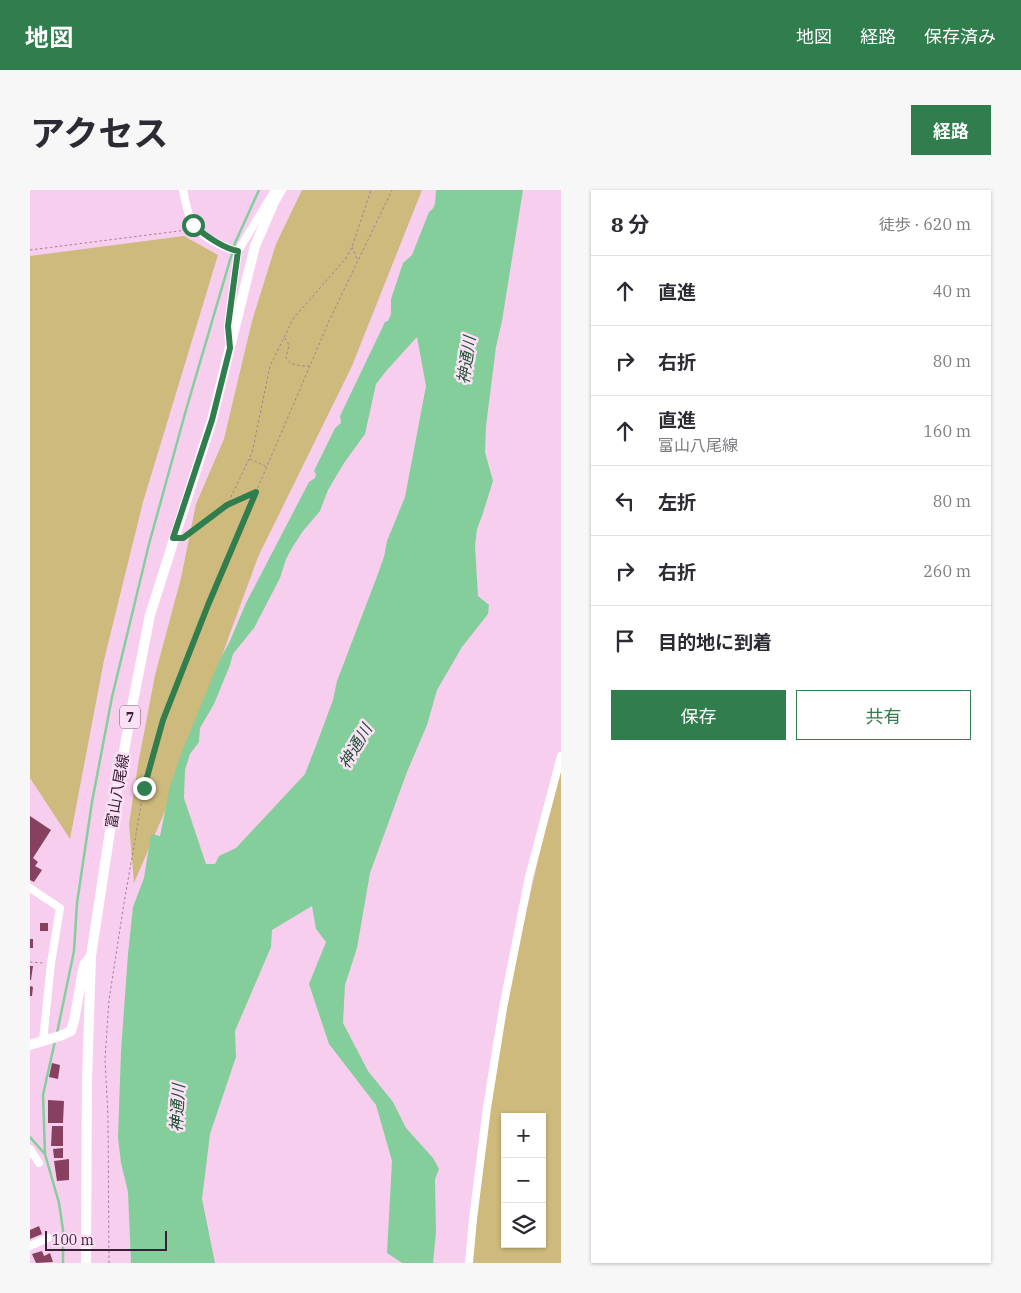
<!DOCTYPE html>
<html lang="ja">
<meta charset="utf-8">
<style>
body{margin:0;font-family:"IBM Plex Serif","Noto Sans JP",serif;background:#f7f7f7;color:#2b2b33}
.controls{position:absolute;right:15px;bottom:15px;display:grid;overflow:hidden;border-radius:0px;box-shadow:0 1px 4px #0004}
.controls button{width:45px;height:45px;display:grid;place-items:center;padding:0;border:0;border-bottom:1px solid #e1e1e2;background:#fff;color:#2b2b33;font:25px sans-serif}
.scale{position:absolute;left:15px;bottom:12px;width:122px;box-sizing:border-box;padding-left:5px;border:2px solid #3a2036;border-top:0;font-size:14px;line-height:18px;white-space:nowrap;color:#3a2036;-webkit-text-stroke:4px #fce0f6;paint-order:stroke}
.stop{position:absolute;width:15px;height:15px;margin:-11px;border:4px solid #307d4d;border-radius:50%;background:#fff}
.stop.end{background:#307d4d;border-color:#fff;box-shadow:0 1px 5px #0008}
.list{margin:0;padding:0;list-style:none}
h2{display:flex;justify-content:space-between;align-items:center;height:65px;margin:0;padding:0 20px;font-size:21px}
h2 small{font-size:16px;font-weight:400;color:#7c7c81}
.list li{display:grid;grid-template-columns:32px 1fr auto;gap:15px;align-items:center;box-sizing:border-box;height:70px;padding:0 20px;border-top:1px solid #e1e1e2}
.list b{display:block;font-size:19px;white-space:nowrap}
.list p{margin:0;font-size:16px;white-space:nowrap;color:#7c7c81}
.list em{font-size:16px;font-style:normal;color:#7c7c81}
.actions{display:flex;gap:10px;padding:15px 20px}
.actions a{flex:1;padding:11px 0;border:1px solid #307d4d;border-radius:0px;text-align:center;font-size:18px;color:#307d4d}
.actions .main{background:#307d4d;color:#fff}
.icon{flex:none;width:28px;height:28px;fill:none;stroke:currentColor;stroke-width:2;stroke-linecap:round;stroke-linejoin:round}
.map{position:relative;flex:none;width:531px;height:1073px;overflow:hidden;border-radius:0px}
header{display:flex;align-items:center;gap:30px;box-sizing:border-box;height:70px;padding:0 25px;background:#307d4d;color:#fff}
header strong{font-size:24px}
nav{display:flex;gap:28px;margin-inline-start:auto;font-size:18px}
.intro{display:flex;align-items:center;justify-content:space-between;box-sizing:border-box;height:120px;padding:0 30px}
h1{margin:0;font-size:35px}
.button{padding:12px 22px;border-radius:0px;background:#307d4d;color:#fff;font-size:18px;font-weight:700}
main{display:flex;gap:30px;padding:0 30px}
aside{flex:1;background:#fff;border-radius:0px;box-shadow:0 1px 4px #0004}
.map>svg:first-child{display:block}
.green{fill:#cdba7c;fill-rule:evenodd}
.water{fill:#84ce9b;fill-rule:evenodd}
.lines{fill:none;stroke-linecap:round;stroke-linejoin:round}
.stream{stroke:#84ce9b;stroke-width:2.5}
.building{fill:#874060}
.path{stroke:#a2809c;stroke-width:1;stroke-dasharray:2.5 2.5;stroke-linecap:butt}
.minor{stroke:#fff;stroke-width:8}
.major{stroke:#fff;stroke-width:10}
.route{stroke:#307d4d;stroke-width:6}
.labels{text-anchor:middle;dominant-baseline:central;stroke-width:5;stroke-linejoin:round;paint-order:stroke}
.shield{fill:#fce0f6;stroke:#745a70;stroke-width:1}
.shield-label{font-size:14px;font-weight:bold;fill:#3a2036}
.street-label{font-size:15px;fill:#3a2036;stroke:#fce0f6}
.water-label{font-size:16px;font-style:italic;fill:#1d5332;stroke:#fce0f6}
</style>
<header>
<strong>地図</strong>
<nav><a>地図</a><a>経路</a><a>保存済み</a></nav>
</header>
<div class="intro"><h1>アクセス</h1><a class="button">経路</a></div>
<main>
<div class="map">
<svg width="531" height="1073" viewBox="0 0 531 1073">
<rect width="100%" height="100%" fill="#f8ceef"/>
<path class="green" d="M 272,0 L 392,0 L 322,176 L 228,367 L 135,621 L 104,693 L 99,634 L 108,575 L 125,485 L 151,388 L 166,314 L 194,249 L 222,131 L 246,54 Z
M 154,46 L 188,65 L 113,312 L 74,470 L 40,649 L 0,588 L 0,66 Z
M 531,577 L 531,1073 L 442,1073 C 455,905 489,740 531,577 ZM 475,927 L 512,927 L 512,1054 L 475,1054 Z"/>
<path class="water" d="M 406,0 L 493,0 L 472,131 L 466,157 L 456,236 L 455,262 L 463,291 L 452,326 L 447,339 L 445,356 L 448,406 L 459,415 L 458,424 L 432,457 L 407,500 L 397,535 L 377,582 L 340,683 L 327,758 L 315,795 L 313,833 L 338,881 L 363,912 L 376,938 L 403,968 L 409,979 L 405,989 L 406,1042 L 403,1073 L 372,1073 L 357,1063 L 362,971 L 346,915 L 299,854 L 279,794 L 296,752 L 286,739 L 282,716 L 242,740 L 241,757 L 205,841 L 206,867 L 180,944 L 172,1009 L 185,1073 L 101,1073 L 98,1002 L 91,973 L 88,948 L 91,861 L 98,764 L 103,717 L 114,688 L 121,644 L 130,646 L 140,597 L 151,564 L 190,469 L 199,453 L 216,413 L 279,292 L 285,288 L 286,284 L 284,281 L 305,238 L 311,233 L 310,226 L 355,132 L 358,131 L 361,124 L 361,109 L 373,73 L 382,65 L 399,22 C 407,17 405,9 406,0 ZM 387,147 L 396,196 L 375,307 L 357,351 L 354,367 L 346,389 L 307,491 L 303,510 L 287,553 L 275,584 L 206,658 L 189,666 L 185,674 L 176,674 L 154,608 L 155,580 L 160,564 L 169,552 L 170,538 L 184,514 L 200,475 L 203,464 L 224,438 L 250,388 L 256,369 L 262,358 L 273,341 L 290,321 L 298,300 L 314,273 L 335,244 L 346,194 L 357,180 Z"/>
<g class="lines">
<path class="stream" d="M 27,843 L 44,761 L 47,713 L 62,612 L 82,507 L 119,354 L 156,220 L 205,53 L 229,0
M 25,851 L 13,905 L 15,964 L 29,1013 L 33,1040 L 33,1073
M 0,947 L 14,963"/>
</g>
<path class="building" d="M 0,626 L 21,640 L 3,668 L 8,672 L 5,676 L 12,680 L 4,692 L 0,690 Z
M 10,733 L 18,733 L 18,741 L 10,741 Z
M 0,749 L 3,749 L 3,758 L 0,758 Z
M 0,776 L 3,776 L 1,790 L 0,790 Z
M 0,796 L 3,797 L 2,806 L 0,806 Z
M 22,873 L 30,875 L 28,889 L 19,887 Z
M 18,910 L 34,911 L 33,933 L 18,933 Z
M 22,936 L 33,936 L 33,956 L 21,956 Z
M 33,958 L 33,968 L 24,968 L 23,959 Z
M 39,969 L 39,990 L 27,991 L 24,971 Z
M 9,1036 L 12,1044 L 0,1049 L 0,1040 Z
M 12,1061 L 14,1066 L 20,1063 L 23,1072 L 6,1073 L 2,1064 Z"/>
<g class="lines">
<path class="path" d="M 322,57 L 328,71
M 0,60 L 157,40
M 255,148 L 259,155 L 256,168 C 261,176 271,176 280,176
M 220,269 L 237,277
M 198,314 L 226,302 L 299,131 L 362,0
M 156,346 L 197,315 L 222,263 L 240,176 L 263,129 L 316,68 L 322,57 L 341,0
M 0,772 L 13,773
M 79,1073 L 78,927 L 75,869 L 79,810 L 94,713 L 114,598 L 133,530 L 178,415 L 226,302"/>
<path class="minor" d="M 153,0 C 155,9 158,27 163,35 C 170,46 196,59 208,61
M 199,151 L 198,136 L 208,61 L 245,0
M 0,698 L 30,718 L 21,773 L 13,851
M 0,959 L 9,973
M 0,1056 L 18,1048
M 439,1073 L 443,1029 L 457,918 L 473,818 L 499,687 L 531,566"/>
<path class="major" d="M 0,855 L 30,846 L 41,841 L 44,831 L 54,775 L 61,766
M 56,1073 L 57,891 L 61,766 L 82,628 L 101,522 L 120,425 L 182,230 L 225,56 L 244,12 L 251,0"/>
</g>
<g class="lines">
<path class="route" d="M 114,598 L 133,530 L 178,415 L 226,302 L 197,315 L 153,348 L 143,348 L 182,230 L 200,158 L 198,136 L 208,61 C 192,58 176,46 163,35"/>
</g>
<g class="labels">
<rect class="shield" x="90" y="515.5" width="20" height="23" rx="4"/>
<g class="shield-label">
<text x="100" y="527">7</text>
</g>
<g class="street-label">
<text transform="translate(87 601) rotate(-80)">富山八尾線</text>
</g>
<g class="water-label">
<text transform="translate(436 170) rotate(-82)">神通川</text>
<text transform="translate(325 556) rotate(-59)">神通川</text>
<text transform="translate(147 918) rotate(-87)">神通川</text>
</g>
</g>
</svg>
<div class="controls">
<button>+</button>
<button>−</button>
<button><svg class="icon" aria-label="layers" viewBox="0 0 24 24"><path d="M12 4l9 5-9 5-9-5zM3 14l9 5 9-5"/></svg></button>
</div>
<div class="scale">100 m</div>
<div class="stop" style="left:163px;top:35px"></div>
<div class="stop end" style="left:114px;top:598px"></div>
</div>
<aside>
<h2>8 分<small>徒歩 · 620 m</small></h2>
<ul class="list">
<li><svg class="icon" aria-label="ahead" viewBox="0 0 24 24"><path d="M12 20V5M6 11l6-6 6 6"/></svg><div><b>直進</b></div><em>40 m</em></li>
<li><svg class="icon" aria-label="right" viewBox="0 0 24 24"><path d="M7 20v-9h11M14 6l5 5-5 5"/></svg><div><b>右折</b></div><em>80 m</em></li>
<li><svg class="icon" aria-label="ahead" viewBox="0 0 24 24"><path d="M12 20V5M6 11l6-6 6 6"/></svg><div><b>直進</b><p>富山八尾線</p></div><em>160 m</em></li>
<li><svg class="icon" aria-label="left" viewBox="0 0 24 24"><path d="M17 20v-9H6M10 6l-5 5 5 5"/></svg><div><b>左折</b></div><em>80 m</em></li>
<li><svg class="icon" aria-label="right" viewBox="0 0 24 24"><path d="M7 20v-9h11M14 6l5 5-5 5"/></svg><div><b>右折</b></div><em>260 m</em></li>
<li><svg class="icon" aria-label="arrive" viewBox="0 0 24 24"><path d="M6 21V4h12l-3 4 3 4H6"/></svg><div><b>目的地に到着</b></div></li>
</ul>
<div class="actions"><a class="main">保存</a><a>共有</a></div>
</aside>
</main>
